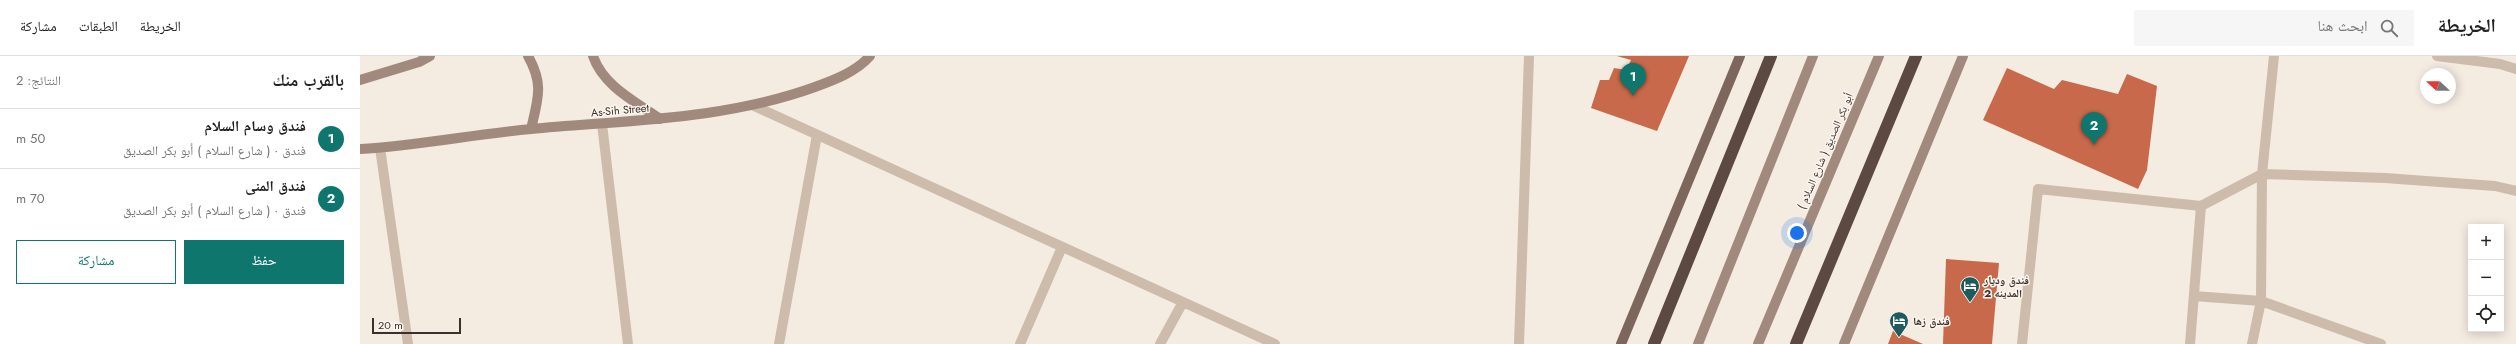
<!DOCTYPE html>
<html lang="ar">
<meta charset="utf-8">
<style>
body{margin:0;font-family:Jost,"Noto Naskh Arabic",sans-serif;background:#f6f6f6;color:#222;direction:rtl}
.controls{position:absolute;right:12px;bottom:12px;display:grid;overflow:hidden;border-radius:0px;box-shadow:0 2px 10px #0003}
.controls button{width:36px;height:36px;display:grid;place-items:center;padding:0;border:0;border-bottom:1px solid #e0e0e0;background:#fff;color:#222;font:20px sans-serif}
.compass{position:absolute;left:2060px;top:12px;width:36px;height:36px;border-radius:50%;background:#fff;box-shadow:0 2px 10px #0003;rotate:292deg}
.scale{position:absolute;left:12px;bottom:10px;width:89px;box-sizing:border-box;padding-left:4px;border:2px solid #3b302b;border-top:0;font-size:11px;line-height:14px;white-space:nowrap;color:#3b302b;-webkit-text-stroke:3px #fbf5ee;paint-order:stroke}
.you{position:absolute;left:1437px;top:177px;width:14px;height:14px;margin:-10px;border:3px solid #fff;border-radius:50%;background:#1a73e8;box-shadow:0 0 0 6px #1a73e833}
.badge{display:grid;place-items:center;width:26px;height:26px;border-radius:50%;background:#0f766e;color:#fff;font-size:13px;font-weight:700}
.pin{position:absolute;translate:-50% -33px;filter:drop-shadow(0 1px 2px #0008)}
.pin::after{content:'';position:absolute;top:21px;width:14px;height:12px;background:inherit;clip-path:polygon(0 0,100% 0,50% 100%)}
.list{margin:0;padding:0;list-style:none}
h2{display:flex;justify-content:space-between;align-items:center;height:52px;margin:0;padding:0 16px;font-size:17px}
h2 small{font-size:13px;font-weight:400;color:#767676}
.list li{display:grid;grid-template-columns:26px 1fr auto;gap:12px;align-items:center;box-sizing:border-box;height:60px;padding:0 16px;border-top:1px solid #e0e0e0}
.list b{display:block;font-size:15px;white-space:nowrap}
.list p{margin:0;font-size:13px;white-space:nowrap;color:#767676}
.list em{font-size:13px;font-style:normal;color:#767676}
.actions{display:flex;gap:8px;padding:12px 16px}
.actions a{flex:1;padding:9px 0;border:1px solid #0f766e;border-radius:0px;text-align:center;font-size:14px;color:#0f766e}
.actions .main{background:#0f766e;color:#fff}
.icon{flex:none;width:22px;height:22px;fill:none;stroke:currentColor;stroke-width:2;stroke-linecap:round;stroke-linejoin:round}
.map{position:relative;flex:none;width:2156px;height:288px;overflow:hidden;direction:ltr}
header{display:flex;align-items:center;gap:24px;box-sizing:border-box;height:56px;padding:0 20px;background:#fff;border-bottom:1px solid #e0e0e0}
header strong{font-size:19px}
nav{display:flex;gap:22px;margin-inline-start:auto;font-size:14px}
.search{width:280px;height:36px;background:#f6f6f6;display:flex;align-items:center;gap:10px;box-sizing:border-box;padding:0 14px;border-radius:0px;color:#767676;font-size:15px}
main{display:flex}
aside{flex:1;background:#fff}
.map>svg:first-child{display:block}
.building{fill:#c8694b}
.lines{fill:none;stroke-linecap:round;stroke-linejoin:round}
.minor{stroke:#cdbbac;stroke-width:10}
.secondary{stroke:#a18a7d;stroke-width:10}
.primary{stroke:#7d675c;stroke-width:10}
.motorway{stroke:#5c4a42;stroke-width:12}
.labels{text-anchor:middle;dominant-baseline:central;stroke-width:3;stroke-linejoin:round;paint-order:stroke}
.street-label{font-size:11px;fill:#3b302b;stroke:#fbf5ee}
.poi-label{font-size:11px;font-weight:bold;fill:#3b302b;stroke:#fbf5ee;text-anchor:start}
</style>
<header>
<strong>الخريطة</strong>
<div class="search"><svg class="icon" aria-label="search" viewBox="0 0 24 24"><circle cx="10" cy="10" r="6"/><path d="M15 15l6 6"/></svg>ابحث هنا</div>
<nav><a>الخريطة</a><a>الطبقات</a><a>مشاركة</a></nav>
</header>
<main>
<div class="map">
<svg width="2156" height="288" viewBox="0 0 2156 288">
<rect width="100%" height="100%" fill="#f4ebe1"/>
<path class="building" d="M 1257,0 L 1329,0 L 1297,75 L 1231,52 L 1240,24 L 1249,24 L 1254,12 L 1266,14 L 1271,4 Z
M 1647,12 L 1694,33 L 1702,24 L 1758,38 L 1767,18 L 1797,30 L 1787,114 L 1778,133 L 1623,64 Z
M 1586,203 L 1639,207 L 1632,288 L 1583,288 Z
M 1533,275 L 1563,288 L 1528,288 Z"/>
<g class="lines">
<path class="minor" d="M 2077,0 L 2140,8 L 2156,13
M 392,49 L 915,288
M 242,68 L 268,288
M 20,92 L 48,288
M 1834,240 L 1901,245 L 2021,288
M 419,288 L 457,79
M 660,288 L 702,191
M 800,288 L 823,246
M 1159,288 L 1169,0
M 1662,288 L 1678,133 L 1841,150 L 1902,118 L 2025,122 L 2135,130 L 2156,135
M 1830,288 L 1841,150
M 1892,288 L 1901,245 L 1902,118 L 1914,0"/>
<path class="secondary" d="M 168,0 C 184,28 178,43 171,73
M 233,0 C 243,30 276,46 300,63
M 0,24 L 59,6 L 70,0
M 0,93 C 57,90 114,78 171,73 C 267,64 364,64 455,31 C 474,24 496,16 510,0
M 1338,288 L 1453,0
M 1398,288 L 1519,0
M 1484,288 L 1603,0"/>
<path class="primary" d="M 1261,288 L 1380,0"/>
<path class="motorway" d="M 1294,288 L 1411,0
M 1436,288 L 1556,0"/>
</g>
<defs>
<symbol id="hotel-pin" viewBox="-11 -11 22 30"><path d="M0 17L-7.5 6A9.5 9.5 0 1 1 7.5 6Z" fill="#1f5a5e" stroke="#fbf5ee"/><path d="M-6-4.5h1.5V1H6V5H4.5V3h-9V5H-6ZM-4 0a1.8 1.8 0 1 1 3.6 0ZM.5 0V-2.5h3Q6-2.5 6 0Z" fill="#fff"/></symbol>
</defs>
<g fill-rule="evenodd">
<use href="#hotel-pin" x="1599" y="219" width="22" height="30"/>
<use href="#hotel-pin" x="1528" y="254" width="22" height="30"/>
</g>
<g class="labels">
<g class="street-label">
<text transform="translate(260 54) rotate(-5)">As-Sih Street</text>
<text transform="translate(1465 95) rotate(-67)">( شارع السلام ) أبو بكر الصديق</text>
</g>
<g class="poi-label">
<text x="1624" y="224">فندق وديار<tspan x="1624" dy="13">المدينه 2</tspan></text>
<text x="1553" y="265">فندق زها</text>
</g>
</g>
</svg>
<div class="controls">
<button>+</button>
<button>−</button>
<button><svg class="icon" aria-label="locate" viewBox="0 0 24 24"><circle cx="12" cy="12" r="6"/><path d="M12 2v4M12 18v4M2 12h4M18 12h4"/></svg></button>
</div>
<svg class="compass" viewBox="-18 -18 36 36"><path d="M0-13l5 13h-10z" fill="#e53935"/><path d="M0 13l5-13h-10z" fill="#767676"/></svg>
<div class="scale">20 m</div>
<div class="you"></div>
<div class="pin badge" style="left:1273px;top:40px">1</div>
<div class="pin badge" style="left:1734px;top:89px">2</div>
</div>
<aside>
<h2>بالقرب منك<small>النتائج: 2</small></h2>
<ul class="list">
<li><span class="badge">1</span><div><b>فندق وسام السلام</b><p>فندق · ( شارع السلام ) أبو بكر الصديق</p></div><em>50 m</em></li>
<li><span class="badge">2</span><div><b>فندق المنى</b><p>فندق · ( شارع السلام ) أبو بكر الصديق</p></div><em>70 m</em></li>
</ul>
<div class="actions"><a class="main">حفظ</a><a>مشاركة</a></div>
</aside>
</main>
